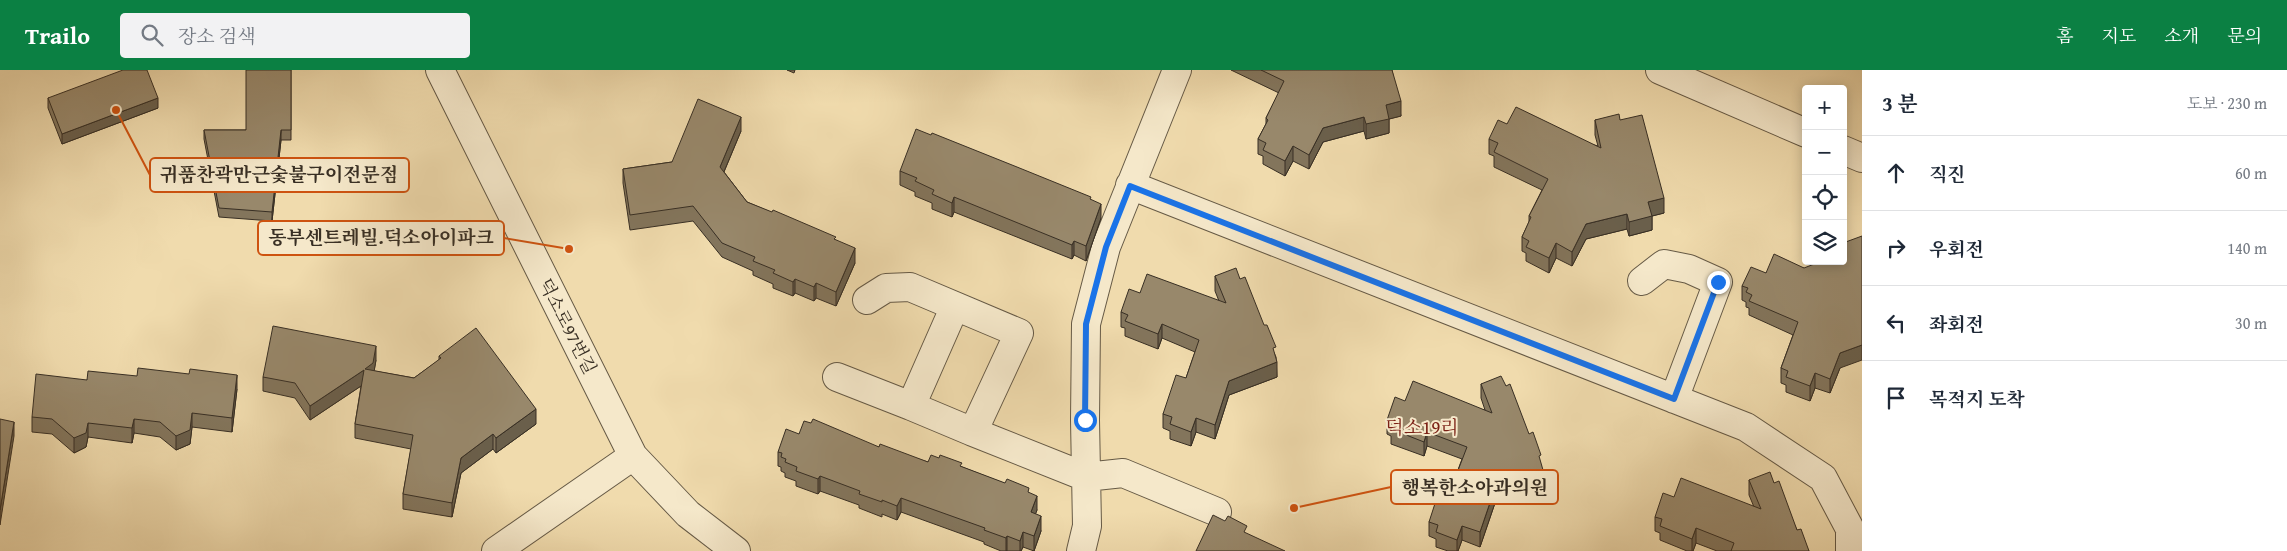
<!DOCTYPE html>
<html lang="ko">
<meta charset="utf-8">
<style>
body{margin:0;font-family:"Gentium Book Plus","Noto Serif KR",serif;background:#f2f2f3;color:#1f2937}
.controls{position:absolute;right:15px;top:15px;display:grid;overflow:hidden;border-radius:5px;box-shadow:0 2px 12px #0003}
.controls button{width:45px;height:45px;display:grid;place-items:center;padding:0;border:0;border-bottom:1px solid #e0e1e3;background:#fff;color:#1f2937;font:25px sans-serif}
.stop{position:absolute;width:15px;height:15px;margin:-11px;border:4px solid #1a73e8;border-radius:50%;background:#fff}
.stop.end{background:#1a73e8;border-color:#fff;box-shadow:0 1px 5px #0008}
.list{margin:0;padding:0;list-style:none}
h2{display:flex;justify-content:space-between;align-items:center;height:65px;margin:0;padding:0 20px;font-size:21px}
h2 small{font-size:16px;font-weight:400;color:#747a83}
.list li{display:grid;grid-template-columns:32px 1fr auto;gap:15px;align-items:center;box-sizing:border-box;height:75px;padding:0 20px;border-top:1px solid #e0e1e3}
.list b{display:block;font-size:19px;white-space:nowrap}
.list em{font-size:16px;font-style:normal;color:#747a83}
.icon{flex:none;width:28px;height:28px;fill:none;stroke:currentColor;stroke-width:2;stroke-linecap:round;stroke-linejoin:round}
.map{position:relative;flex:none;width:1862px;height:481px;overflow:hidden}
header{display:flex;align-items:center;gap:30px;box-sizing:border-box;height:70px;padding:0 25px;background:#0b8043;color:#fff}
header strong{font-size:24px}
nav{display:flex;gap:28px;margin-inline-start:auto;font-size:18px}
.search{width:350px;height:45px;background:#f2f2f3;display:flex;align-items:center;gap:12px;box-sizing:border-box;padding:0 18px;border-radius:5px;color:#747a83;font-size:19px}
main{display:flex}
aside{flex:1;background:#fff}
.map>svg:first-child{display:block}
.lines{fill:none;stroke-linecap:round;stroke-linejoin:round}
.minor-casing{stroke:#665a46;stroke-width:30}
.minor{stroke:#f5e8ca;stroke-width:28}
.wall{fill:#83755c;stroke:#382f24}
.shaded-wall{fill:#6a5f4b;stroke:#382f24}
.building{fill:#98886b;stroke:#382f24}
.route{stroke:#1a73e8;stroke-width:6}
.labels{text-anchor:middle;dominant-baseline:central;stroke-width:4;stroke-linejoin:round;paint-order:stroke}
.street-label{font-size:18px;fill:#382f24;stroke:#f5e8ca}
.neighbourhood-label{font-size:19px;fill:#7a1f14;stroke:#f5e8ca}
.leader{fill:none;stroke:#ce5310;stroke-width:2}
.callout-dot{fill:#ce5310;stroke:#f5e8ca;stroke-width:2}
.callout{fill:#f5e8ca;stroke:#ce5310;stroke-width:2}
.callout-label{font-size:19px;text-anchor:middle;font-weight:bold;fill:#382f24}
</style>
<header>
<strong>Trailo</strong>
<div class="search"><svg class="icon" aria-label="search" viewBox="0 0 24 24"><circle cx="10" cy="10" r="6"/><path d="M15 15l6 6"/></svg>장소 검색</div>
<nav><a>홈</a><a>지도</a><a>소개</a><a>문의</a></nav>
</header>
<main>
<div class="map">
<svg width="1862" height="481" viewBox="0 0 1862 481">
<rect width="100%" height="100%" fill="#f0dbad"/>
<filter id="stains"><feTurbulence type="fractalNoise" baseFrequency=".004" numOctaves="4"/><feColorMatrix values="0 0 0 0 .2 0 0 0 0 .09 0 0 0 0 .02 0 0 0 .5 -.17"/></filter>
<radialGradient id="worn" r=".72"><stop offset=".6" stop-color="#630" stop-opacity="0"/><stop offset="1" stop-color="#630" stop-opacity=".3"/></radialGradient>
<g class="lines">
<defs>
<path id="minor" d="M 440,0 L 633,386 L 688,444 L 736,481
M 1660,0 L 1806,63
M 1843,80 L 1862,88
M 1130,115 L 1746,357 L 1823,408 L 1850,459 L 1850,481
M 1642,211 L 1664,194 L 1689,199 L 1718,212 L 1674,329
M 867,230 L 886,218 L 910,217 L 1019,263 L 973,362 L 911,336 L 955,236
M 837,307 L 911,336
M 973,362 L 1086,407 L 1123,403 L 1217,442
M 496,481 L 633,386
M 1081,481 L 1087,456 L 1085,350 L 1086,254 L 1106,177 L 1177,0"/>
</defs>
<use href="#minor" class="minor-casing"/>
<use href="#minor" class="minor"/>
</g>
<path class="wall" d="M 291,0 L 291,70 L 281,70 L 272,151 L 219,147 L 204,69 L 204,60 L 246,60 Z
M 787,0 L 795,0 L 794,3 Z
M 1231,0 L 1392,0 L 1401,46 L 1389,49 L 1389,63 L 1366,69 L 1364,61 L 1323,72 L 1309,99 L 1293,91 L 1285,106 L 1263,94 L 1263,86 L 1258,84 L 1258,69 L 1266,54 L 1266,48 L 1279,23 Z
M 48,28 L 158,38 L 62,74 L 48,38 Z
M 1595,50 L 1620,50 L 1664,143 L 1652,146 L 1652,160 L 1629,166 L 1627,159 L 1586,169 L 1572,196 L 1556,188 L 1549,203 L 1526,191 L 1526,183 L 1522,181 L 1522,167 L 1529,152 L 1529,146 L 1542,120 L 1494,97 L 1494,86 L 1489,84 L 1489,69 L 1507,54 L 1598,76 L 1595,65 Z
M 741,61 L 724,102 L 747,132 L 836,170 L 855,193 L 836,236 L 816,228 L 814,231 L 795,223 L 793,226 L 773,218 L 773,214 L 753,205 L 753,201 L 722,187 L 693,151 L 630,160 L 623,113 L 623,99 L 672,92 Z
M 900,101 L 1091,130 L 1101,148 L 1086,191 L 1074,185 L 1072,189 L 954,142 L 952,147 L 932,139 L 932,133 L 915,126 L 915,122 L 900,115 Z
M 1804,198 L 1840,298 L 1830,323 L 1815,318 L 1810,331 L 1786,322 L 1786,315 L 1781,313 L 1781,298 L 1793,265 L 1749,245 L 1749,238 L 1746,237 L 1746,232 L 1742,230 L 1742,216 L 1766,203 Z
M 1215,206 L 1240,209 L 1276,287 L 1277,307 L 1229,325 L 1215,369 L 1196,362 L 1191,376 L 1170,369 L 1170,361 L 1163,358 L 1163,344 L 1186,308 L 1195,282 L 1162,268 L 1158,279 L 1125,266 L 1125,258 L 1121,257 L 1121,242 L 1140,223 L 1219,231 L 1215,221 Z
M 439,286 L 536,354 L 496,383 L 493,379 L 461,403 L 452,447 L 403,439 L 403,424 L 411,379 L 355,368 L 355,354 L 361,316 L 310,350 L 295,328 L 263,321 L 263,307 L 376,290 L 374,301 L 414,308 L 439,290 Z
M 87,310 L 237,319 L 232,362 L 192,357 L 190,374 L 176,380 L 160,367 L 134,363 L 132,373 L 88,367 L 86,377 L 74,383 L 52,364 L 32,362 L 32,347 Z
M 1481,314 L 1506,316 L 1541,395 L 1543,415 L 1495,433 L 1480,477 L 1462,470 L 1458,481 L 1448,481 L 1436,477 L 1436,469 L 1429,466 L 1429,452 L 1452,416 L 1462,389 L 1427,376 L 1424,386 L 1391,374 L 1391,366 L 1387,364 L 1387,350 L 1405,331 L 1485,340 L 1481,328 Z
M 799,364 L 879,377 L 928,392 L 962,397 L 1029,423 L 1037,440 L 1035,444 L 1041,461 L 1034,481 L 1023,477 L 1021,481 L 1001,481 L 984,474 L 984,472 L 901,442 L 897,450 L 882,444 L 882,447 L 859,438 L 859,435 L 820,421 L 818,424 L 796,416 L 796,411 L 785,407 L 785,403 L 781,401 L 781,397 L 778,396 L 778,382 Z
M 1749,410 L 1774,413 L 1797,460 L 1809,481 L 1717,481 L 1696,473 L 1693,481 L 1687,481 L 1660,470 L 1660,463 L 1655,461 L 1655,447 L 1754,437 L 1749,425 Z"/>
<path class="shaded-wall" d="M 158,28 L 158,38 L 62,74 L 62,64 Z
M 1401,31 L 1401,46 L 1389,49 L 1389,63 L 1366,69 L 1366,54 L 1386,35 Z
M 741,47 L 741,61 L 720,111 L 720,97 Z
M 1364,47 L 1364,61 L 1323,72 L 1309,99 L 1309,85 L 1323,58 Z
M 281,60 L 281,70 L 272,151 L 272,142 Z
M 1293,76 L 1293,91 L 1285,106 L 1285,91 Z
M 954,127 L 954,142 L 952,147 L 952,133 Z
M 1664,128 L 1664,143 L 1652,146 L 1652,160 L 1629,166 L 1629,152 L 1648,132 Z
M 1101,134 L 1101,148 L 1086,191 L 1086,176 Z
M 1627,144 L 1627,159 L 1586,169 L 1572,196 L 1572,182 L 1586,154 Z
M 1074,171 L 1074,185 L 1072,189 L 1072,175 Z
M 1556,173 L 1556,188 L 1549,203 L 1549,188 Z
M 855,178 L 855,193 L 836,236 L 836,222 Z
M 795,209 L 795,223 L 793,226 L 793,212 Z
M 816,213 L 816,228 L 814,231 L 814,217 Z
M 1162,254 L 1162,268 L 1158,279 L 1158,264 Z
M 1862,275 L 1862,290 L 1840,298 L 1830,323 L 1830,309 L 1840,283 Z
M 376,276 L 376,290 L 373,308 L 365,299 Z
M 1277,292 L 1277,307 L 1229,325 L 1215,369 L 1215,355 L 1229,311 Z
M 364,300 L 364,314 L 310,350 L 310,336 Z
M 1815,303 L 1815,318 L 1810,331 L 1810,316 Z
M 237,305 L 237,319 L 232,362 L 232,348 Z
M 536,339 L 536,354 L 496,383 L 496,368 Z
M 192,343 L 192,357 L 190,374 L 176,380 L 176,366 Z
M 1196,348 L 1196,362 L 1191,376 L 1191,362 Z
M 134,349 L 134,363 L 132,373 L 132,358 Z
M 14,352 L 14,366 L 0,455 L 0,440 Z
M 88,353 L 88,367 L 86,377 L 74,383 L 74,368 Z
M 1427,362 L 1427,376 L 1424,386 L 1424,372 Z
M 493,364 L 493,379 L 461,403 L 452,447 L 452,433 L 461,388 Z
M 1543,400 L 1543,415 L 1495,433 L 1480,477 L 1480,462 L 1495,418 Z
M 820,406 L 820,421 L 818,424 L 818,409 Z
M 1037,426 L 1037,440 L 1031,457 L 1031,442 Z
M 901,428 L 901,442 L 897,450 L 897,436 Z
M 1041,446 L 1041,461 L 1034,481 L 1034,466 Z
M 1462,456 L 1462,470 L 1458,481 L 1457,481 L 1457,470 Z
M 1696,458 L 1696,473 L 1693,481 L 1692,481 L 1692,469 Z
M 1023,462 L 1023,477 L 1021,481 L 1020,481 L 1020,471 Z
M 1007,466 L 1007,481 L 1006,481 L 1006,468 Z"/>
<path class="building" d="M 123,0 L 147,0 L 158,28 L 62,64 L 48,28 Z
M 246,0 L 291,0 L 291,60 L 281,60 L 272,142 L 219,138 L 204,60 L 246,60 Z
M 1261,0 L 1392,0 L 1401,31 L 1386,35 L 1389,49 L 1366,54 L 1364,47 L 1323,58 L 1309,85 L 1293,76 L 1285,91 L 1263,80 L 1266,73 L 1258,69 L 1268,50 L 1266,48 L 1284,11 Z
M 698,29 L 741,47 L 720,97 L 747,132 L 772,142 L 773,140 L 836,167 L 834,169 L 855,178 L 836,222 L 816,213 L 814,217 L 795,209 L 793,212 L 773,203 L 775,200 L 753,191 L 755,187 L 722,173 L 693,136 L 630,145 L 623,99 L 672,92 Z
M 1516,37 L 1601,78 L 1595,50 L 1619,44 L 1620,50 L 1642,45 L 1664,128 L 1648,132 L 1652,146 L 1629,152 L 1627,144 L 1586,154 L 1572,182 L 1556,173 L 1549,188 L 1526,177 L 1529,171 L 1522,167 L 1531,147 L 1529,146 L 1548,109 L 1494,82 L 1498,73 L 1489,69 L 1498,50 L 1507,54 Z
M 916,59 L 931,65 L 932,63 L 1017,97 L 1091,127 L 1090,129 L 1101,134 L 1086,176 L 1074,171 L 1072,175 L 954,127 L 952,133 L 932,124 L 934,120 L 915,111 L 917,108 L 900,101 Z
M 1862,166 L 1862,275 L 1840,283 L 1830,309 L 1815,303 L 1810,316 L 1786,307 L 1788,301 L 1781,298 L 1798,252 L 1749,231 L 1752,225 L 1746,222 L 1748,218 L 1742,216 L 1751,197 L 1766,203 L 1774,184 L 1804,198 L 1822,191 L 1843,191 L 1843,173 Z
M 1236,198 L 1240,209 L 1245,207 L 1264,255 L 1267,255 L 1276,277 L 1273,278 L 1277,292 L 1229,311 L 1215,355 L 1196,348 L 1191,362 L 1170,354 L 1172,347 L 1163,344 L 1176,305 L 1186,308 L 1199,270 L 1162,254 L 1158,264 L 1125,251 L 1128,245 L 1121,242 L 1129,219 L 1140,223 L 1147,204 L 1226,233 L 1215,206 Z
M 273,256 L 376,276 L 373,293 L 365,299 L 414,308 L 441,288 L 439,286 L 476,258 L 536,339 L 496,368 L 493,364 L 461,388 L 452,433 L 403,424 L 413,365 L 355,354 L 364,300 L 310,336 L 295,313 L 263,307 Z
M 138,298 L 189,304 L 190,299 L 237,305 L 232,348 L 192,343 L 190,360 L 176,366 L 160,352 L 134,349 L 132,358 L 88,353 L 86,363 L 74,368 L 52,349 L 32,347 L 36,304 L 87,310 L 88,301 L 137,306 Z
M 1501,306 L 1506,316 L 1510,314 L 1529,364 L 1533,362 L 1541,385 L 1539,386 L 1543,400 L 1495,418 L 1480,462 L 1462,456 L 1457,470 L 1436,462 L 1438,455 L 1429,452 L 1442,412 L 1452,416 L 1467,377 L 1427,362 L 1424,372 L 1391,359 L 1394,353 L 1387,350 L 1395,327 L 1405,331 L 1413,311 L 1492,343 L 1481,314 Z
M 0,349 L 14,352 L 0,440 Z
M 813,349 L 879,377 L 880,374 L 928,392 L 931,385 L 939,388 L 940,385 L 962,393 L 960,396 L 1005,413 L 1007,409 L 1029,418 L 1028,422 L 1037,426 L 1031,442 L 1041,446 L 1034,466 L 1023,462 L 1020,471 L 1007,466 L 1006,468 L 984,460 L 985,458 L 901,428 L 897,436 L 882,430 L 882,432 L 859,424 L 860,421 L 820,406 L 818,409 L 796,401 L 797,397 L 785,392 L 786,389 L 781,387 L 782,383 L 778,382 L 786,359 L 799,364 L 804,351 L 811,353 Z
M 1770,402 L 1774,413 L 1779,411 L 1797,460 L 1801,459 L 1809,481 L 1731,481 L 1734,473 L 1696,458 L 1692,469 L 1660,456 L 1662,449 L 1655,447 L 1663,423 L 1674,427 L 1681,408 L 1761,439 L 1749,410 Z
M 1213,445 L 1225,451 L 1228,446 L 1247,456 L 1244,462 L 1285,481 L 1196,481 Z"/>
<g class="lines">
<path class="route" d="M 1085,350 L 1086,254 L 1106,177 L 1130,116 L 1674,329 L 1718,212"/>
</g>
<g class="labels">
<g class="street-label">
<text transform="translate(568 256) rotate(63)">덕소로97번길</text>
</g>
<g class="neighbourhood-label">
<text x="1422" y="357">덕소19리</text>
</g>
</g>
<path class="leader" d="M116 40L150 105M569 179L504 168M1294 438L1391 417"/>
<g class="callout-dot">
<circle cx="116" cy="40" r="5"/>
<circle cx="569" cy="179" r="5"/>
<circle cx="1294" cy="438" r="5"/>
</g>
<g class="callout">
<rect x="150" y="88" width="259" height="34" rx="5"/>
<rect x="258" y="151" width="246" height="34" rx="5"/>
<rect x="1391" y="400" width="167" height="34" rx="5"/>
</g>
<g class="callout-label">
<text x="279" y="111">귀품찬곽만근숯불구이전문점</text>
<text x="381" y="174">동부센트레빌.덕소아이파크</text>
<text x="1475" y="424">행복한소아과의원</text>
</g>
<rect width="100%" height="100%" filter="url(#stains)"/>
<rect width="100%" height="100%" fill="url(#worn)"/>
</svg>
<div class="controls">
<button>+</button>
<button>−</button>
<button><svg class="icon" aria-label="locate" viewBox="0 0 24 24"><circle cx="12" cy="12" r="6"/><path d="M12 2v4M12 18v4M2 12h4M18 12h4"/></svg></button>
<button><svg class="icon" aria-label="layers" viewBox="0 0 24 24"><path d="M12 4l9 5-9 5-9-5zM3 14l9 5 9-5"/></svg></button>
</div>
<div class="stop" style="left:1085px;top:350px"></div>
<div class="stop end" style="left:1718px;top:212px"></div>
</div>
<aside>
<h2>3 분<small>도보 · 230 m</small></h2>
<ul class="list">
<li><svg class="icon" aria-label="ahead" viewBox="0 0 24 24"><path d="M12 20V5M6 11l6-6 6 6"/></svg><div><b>직진</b></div><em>60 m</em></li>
<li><svg class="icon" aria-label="right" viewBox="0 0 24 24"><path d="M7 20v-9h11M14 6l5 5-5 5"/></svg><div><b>우회전</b></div><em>140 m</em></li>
<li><svg class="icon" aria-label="left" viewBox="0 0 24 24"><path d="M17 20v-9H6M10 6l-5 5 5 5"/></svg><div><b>좌회전</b></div><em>30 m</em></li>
<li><svg class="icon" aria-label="arrive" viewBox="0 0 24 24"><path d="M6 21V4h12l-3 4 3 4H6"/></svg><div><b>목적지 도착</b></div></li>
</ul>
</aside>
</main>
